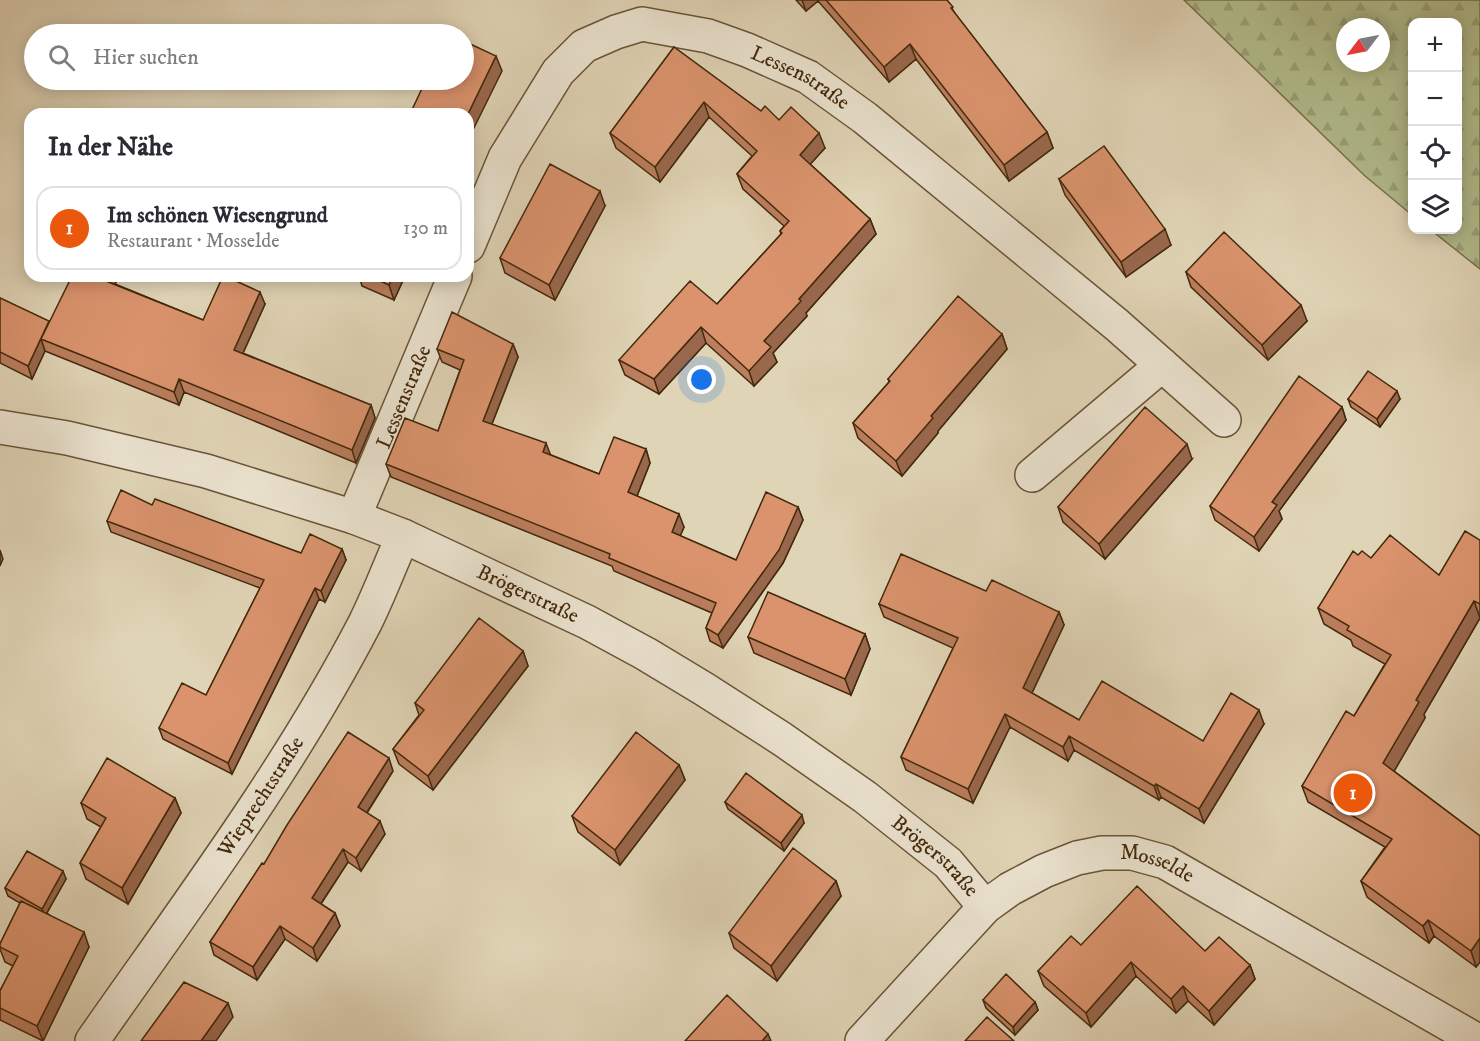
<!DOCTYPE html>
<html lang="de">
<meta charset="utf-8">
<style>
body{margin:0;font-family:"IM FELL DW Pica",serif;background:#f2f2f3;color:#2b2b33}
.controls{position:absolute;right:18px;top:18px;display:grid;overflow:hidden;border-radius:12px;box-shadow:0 3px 15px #0003}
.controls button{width:54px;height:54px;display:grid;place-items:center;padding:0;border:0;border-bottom:2px solid #e1e1e2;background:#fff;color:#2b2b33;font:30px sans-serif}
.compass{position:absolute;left:1336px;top:18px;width:54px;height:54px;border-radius:50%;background:#fff;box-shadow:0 3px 15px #0003;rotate:238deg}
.you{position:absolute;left:702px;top:380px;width:21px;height:21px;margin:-15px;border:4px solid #fff;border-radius:50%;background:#1a73e8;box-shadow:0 0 0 9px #1a73e833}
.badge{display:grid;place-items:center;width:39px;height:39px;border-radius:50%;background:#ea580c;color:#fff;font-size:20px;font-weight:700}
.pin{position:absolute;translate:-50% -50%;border:3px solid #fff;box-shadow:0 2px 6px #0006}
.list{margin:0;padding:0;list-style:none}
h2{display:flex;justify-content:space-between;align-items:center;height:78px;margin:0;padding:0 24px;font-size:26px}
h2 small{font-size:20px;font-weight:400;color:#7c7c81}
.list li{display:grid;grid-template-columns:39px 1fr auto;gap:18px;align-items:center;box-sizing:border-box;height:84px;margin:0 12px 12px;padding:0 12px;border:2px solid #e1e1e2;border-radius:18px}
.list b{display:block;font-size:22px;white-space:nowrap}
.list p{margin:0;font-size:20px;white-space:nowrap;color:#7c7c81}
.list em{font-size:20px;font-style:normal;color:#7c7c81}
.icon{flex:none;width:33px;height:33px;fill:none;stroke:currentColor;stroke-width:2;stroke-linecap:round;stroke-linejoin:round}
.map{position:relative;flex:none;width:1480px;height:1041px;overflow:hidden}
.search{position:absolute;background:#fff;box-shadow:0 3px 15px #0003;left:24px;top:24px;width:450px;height:66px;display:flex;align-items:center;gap:15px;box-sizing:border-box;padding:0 21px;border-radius:33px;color:#7c7c81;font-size:22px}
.panel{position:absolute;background:#fff;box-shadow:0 3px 15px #0003;left:24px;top:108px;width:450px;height:174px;border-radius:18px}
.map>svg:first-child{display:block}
.forest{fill:url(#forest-firs);stroke:#7a734c;stroke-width:1.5;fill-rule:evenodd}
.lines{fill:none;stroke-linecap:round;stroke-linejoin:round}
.minor-casing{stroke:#6a5436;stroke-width:36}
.minor{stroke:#ebe3d0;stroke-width:33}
.wall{fill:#bb7e5e;stroke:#43290b;stroke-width:1.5}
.shaded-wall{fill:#99674c;stroke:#43290b;stroke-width:1.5}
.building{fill:#da936d;stroke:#43290b;stroke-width:1.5}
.labels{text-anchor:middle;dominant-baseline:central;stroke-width:5;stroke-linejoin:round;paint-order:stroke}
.street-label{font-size:21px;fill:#43290b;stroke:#ebe3d0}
</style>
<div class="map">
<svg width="1480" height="1041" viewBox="0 0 1480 1041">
<defs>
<pattern id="forest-firs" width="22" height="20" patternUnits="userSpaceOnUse" patternTransform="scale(1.5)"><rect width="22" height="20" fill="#b2bd8e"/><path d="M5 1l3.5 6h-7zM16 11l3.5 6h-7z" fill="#9aa279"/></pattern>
</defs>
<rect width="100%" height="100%" fill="#e0d4b6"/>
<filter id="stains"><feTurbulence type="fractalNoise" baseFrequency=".00333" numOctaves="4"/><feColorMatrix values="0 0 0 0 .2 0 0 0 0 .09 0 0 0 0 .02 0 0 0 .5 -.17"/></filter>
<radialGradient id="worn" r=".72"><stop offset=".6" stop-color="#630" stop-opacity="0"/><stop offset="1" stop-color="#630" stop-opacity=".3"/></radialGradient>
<path class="forest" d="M 1184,0 L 1480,0 L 1480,269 L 1431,230 L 1458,230 L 1458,22 L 1412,22 L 1412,215 L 1365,176 ZM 1345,27 L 1381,27 L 1381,63 L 1345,63 Z"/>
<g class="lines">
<defs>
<g id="minor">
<path id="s1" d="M 468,246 L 505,158 L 558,72 L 584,46 L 616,32 L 642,24 L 708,36 L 747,50 L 808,77 L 865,118 L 1117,325 L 1224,420"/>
<path id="s2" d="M 0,427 L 67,438 L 206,471 L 354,517 L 403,536 L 587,622 L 646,654 L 704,689 L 782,739 L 865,797 L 948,863 L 985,907"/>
<path d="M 1032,475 L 1162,365"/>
<path id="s3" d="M 354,517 L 455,276"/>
<path id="s4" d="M 92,1041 C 187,905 288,771 365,623 C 379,595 390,565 403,536"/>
<path id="s5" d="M 862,1041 L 985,907 L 1010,889 L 1044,871 L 1077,858 L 1102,853 L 1132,853 L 1165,862 L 1478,1041"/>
</g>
</defs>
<use href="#minor" class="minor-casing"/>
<use href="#minor" class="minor"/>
</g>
<path class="wall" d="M 796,0 L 947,0 L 956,15 L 1047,132 L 1053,148 L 1009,181 L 916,59 L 889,82 L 818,1 L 806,11 Z
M 674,47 L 761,111 L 779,120 L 825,148 L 810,164 L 870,219 L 876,234 L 806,313 L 807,316 L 773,353 L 777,362 L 754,386 L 706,343 L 659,394 L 625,375 L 619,360 L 717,304 L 781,234 L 780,231 L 784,226 L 743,189 L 737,174 L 752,156 L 709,117 L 660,182 L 616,148 L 610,133 Z
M 1059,179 L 1171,245 L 1126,277 L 1065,195 Z
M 605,206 L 555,300 L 505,273 L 500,258 Z
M 1186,272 L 1307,321 L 1268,360 L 1191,287 Z
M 359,276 L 405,276 L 394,300 L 362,286 Z
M 115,284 L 203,320 L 265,304 L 243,353 L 371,405 L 375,418 L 356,463 L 184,392 L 179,405 L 45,351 L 32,379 L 0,363 L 0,298 L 50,322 Z
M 1002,334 L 1007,349 L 938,431 L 938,433 L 902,476 L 858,438 L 853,423 L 889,382 L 888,379 Z
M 513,344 L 518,357 L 492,424 L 551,455 L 599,474 L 646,449 L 650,463 L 637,496 L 684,527 L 680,536 L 736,560 L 798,507 L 803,520 L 783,563 L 723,648 L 710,641 L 706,628 L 712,613 L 614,571 L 612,566 L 391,477 L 386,464 L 438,431 L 460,370 L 442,362 L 437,349 Z
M 1348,399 L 1400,399 L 1380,427 L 1351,407 Z
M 1342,407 L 1346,420 L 1279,511 L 1282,519 L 1259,551 L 1215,520 L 1210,506 Z
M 1192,459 L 1105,559 L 1063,522 L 1058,507 Z
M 152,505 L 301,553 L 342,549 L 346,560 L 325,602 L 319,599 L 232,774 L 163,739 L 159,728 L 206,695 L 260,588 L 111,532 L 107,521 Z
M 1480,540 L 1480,618 L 1424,714 L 1425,718 L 1394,771 L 1480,836 L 1480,962 L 1476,967 L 1434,936 L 1429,943 L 1367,897 L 1361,881 L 1385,847 L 1308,802 L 1302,786 L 1354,716 L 1385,664 L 1353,646 L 1351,640 L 1324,624 L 1318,608 L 1358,555 L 1439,575 Z
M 986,591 L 1059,612 L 1064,625 L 1032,693 L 1079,720 L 1203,741 L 1264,724 L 1204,823 L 1161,797 L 1159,800 L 1074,750 L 1068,761 L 1010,727 L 973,803 L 906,770 L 901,757 L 953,648 L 884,617 L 879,604 Z
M 865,634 L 870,649 L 851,695 L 754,653 L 748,637 Z
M 523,651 L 528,666 L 433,790 L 399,764 L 393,749 L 419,715 L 415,703 Z
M 679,765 L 685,780 L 620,865 L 578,832 L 572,816 Z
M 393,771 L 367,813 L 385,834 L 361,871 L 348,862 L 321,904 L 335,913 L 340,926 L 317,961 L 285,939 L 257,980 L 214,955 L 210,942 L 264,864 Z
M 175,798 L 181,813 L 128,904 L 86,879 L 80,863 L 101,827 L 87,819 L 81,803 Z
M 725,802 L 804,823 L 784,851 L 728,809 Z
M 66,879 L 47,913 L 89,947 L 43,1041 L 0,1020 L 0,991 L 13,966 L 5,962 L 0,949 L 0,944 L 20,903 L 8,896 L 5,888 Z
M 836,881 L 841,896 L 777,981 L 734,948 L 729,933 Z
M 1081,945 L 1205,951 L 1250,965 L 1255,979 L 1214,1025 L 1188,1001 L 1176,1013 L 1136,976 L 1091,1027 L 1044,986 L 1038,971 Z
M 983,1000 L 1035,1002 L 1038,1010 L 1015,1035 L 986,1008 Z"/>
<path class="shaded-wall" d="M 802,0 L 818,0 L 818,1 L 806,11 Z
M 910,44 L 916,59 L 889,82 L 884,67 Z
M 496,56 L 502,71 L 468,140 L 468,114 Z
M 704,102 L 709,117 L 660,182 L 655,167 Z
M 1047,132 L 1053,148 L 1009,181 L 1004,165 Z
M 819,133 L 825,148 L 805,170 L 800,155 Z
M 600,191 L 605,206 L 555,300 L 549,285 Z
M 870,219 L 876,234 L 806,313 L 807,316 L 773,353 L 777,362 L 754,386 L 749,371 L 764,341 L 799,299 Z
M 1165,229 L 1171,245 L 1126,277 L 1121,262 Z
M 108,276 L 119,276 L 111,293 L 106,281 Z
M 393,276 L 405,276 L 394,300 L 389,285 Z
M 260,292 L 265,304 L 239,362 L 234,350 Z
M 1301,305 L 1307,321 L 1268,360 L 1262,345 Z
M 49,321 L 41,339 L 45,351 L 32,379 L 28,366 Z
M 701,327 L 706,343 L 659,394 L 654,379 Z
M 1002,334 L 1007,349 L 938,431 L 938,433 L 902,476 L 896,461 L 931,416 Z
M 513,344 L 518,357 L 488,434 L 483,421 Z
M 179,379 L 184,392 L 179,405 L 174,392 Z
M 1397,391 L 1400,399 L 1380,427 L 1377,419 Z
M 371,405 L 375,418 L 356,463 L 352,450 Z
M 1342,407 L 1346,420 L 1279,511 L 1282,519 L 1259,551 L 1254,537 L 1272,502 Z
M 546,443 L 551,456 L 543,452 Z
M 1187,444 L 1192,459 L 1105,559 L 1099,544 Z
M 646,449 L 650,463 L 633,506 L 628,492 Z
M 798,507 L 803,520 L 783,563 L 723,648 L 718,635 Z
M 679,514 L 684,527 L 676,546 L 672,532 Z
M 342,549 L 346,560 L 325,602 L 321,591 Z
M 0,550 L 3,559 L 0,566 Z
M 315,588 L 319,599 L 232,774 L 228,763 Z
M 1474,601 L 1480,618 L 1424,714 L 1425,718 L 1389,780 L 1383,763 L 1416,700 Z
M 1059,612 L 1064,625 L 1028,701 L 1023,688 Z
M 865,634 L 870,649 L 851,695 L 845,679 Z
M 523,651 L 528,666 L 433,790 L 428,776 Z
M 1259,710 L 1264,724 L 1204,823 L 1199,809 Z
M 1005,714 L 1010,727 L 973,803 L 968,789 Z
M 1069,736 L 1074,750 L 1068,761 L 1063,747 Z
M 389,758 L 393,771 L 362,820 L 358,807 Z
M 679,765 L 685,780 L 620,865 L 615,850 Z
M 1156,784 L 1161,797 L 1159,800 L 1154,786 Z
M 175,798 L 181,813 L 128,904 L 122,888 Z
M 802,815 L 804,823 L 784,851 L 781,843 Z
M 380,821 L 385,834 L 361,871 L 356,858 Z
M 343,849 L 348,862 L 316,911 L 312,898 Z
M 63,871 L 66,879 L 45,916 L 42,909 Z
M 836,881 L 841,896 L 777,981 L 771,966 Z
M 335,913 L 340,926 L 317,961 L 313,948 Z
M 1428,920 L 1434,936 L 1429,943 L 1423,926 Z
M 280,926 L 285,939 L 257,980 L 253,967 Z
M 84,932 L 89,947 L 43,1041 L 37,1026 Z
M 1480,938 L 1480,962 L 1476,967 L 1471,951 Z
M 1131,962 L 1136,976 L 1091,1027 L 1086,1013 Z
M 1250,965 L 1255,979 L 1214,1025 L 1209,1011 Z
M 1183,986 L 1188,1001 L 1176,1013 L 1171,999 Z
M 1035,1002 L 1038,1010 L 1015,1035 L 1013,1027 Z
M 228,1003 L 233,1017 L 216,1041 L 201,1041 Z
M 768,1034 L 771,1041 L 762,1041 Z"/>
<path class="building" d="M 826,0 L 947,0 L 953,7 L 951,8 L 1047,132 L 1004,165 L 910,44 L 884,67 Z
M 464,41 L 496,56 L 468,114 L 410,114 L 426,80 L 464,80 Z
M 674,47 L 761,111 L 765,106 L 779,120 L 791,107 L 819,133 L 800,155 L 870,219 L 799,299 L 801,301 L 764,341 L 771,347 L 749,371 L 701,327 L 654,379 L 619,360 L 690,281 L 717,304 L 782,233 L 780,231 L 789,221 L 737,174 L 757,151 L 704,102 L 655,167 L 610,133 Z
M 1104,146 L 1165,229 L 1121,262 L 1059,179 Z
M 550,164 L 600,191 L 549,285 L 500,258 Z
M 1224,232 L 1301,305 L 1262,345 L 1186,272 Z
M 72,276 L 108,276 L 106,281 L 203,320 L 223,276 L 225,276 L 260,292 L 234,350 L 371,405 L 352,450 L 179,379 L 174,392 L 41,339 Z
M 369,276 L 393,276 L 389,285 Z
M 958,296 L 1002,334 L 931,416 L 933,418 L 896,461 L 853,423 L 890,381 L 888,379 Z
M 0,298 L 49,321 L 28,366 L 0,352 Z
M 452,312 L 513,344 L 483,421 L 546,443 L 543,452 L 599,474 L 614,437 L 646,449 L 628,492 L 679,514 L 672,532 L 736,560 L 766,492 L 798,507 L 779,550 L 718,635 L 706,628 L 716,603 L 609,558 L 610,554 L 386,464 L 405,418 L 438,431 L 464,360 L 437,349 Z
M 1368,371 L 1397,391 L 1377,419 L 1348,399 Z
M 1299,376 L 1342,407 L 1272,502 L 1277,505 L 1254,537 L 1210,506 Z
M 1145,407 L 1187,444 L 1099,544 L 1058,507 Z
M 121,490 L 152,505 L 155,499 L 301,553 L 310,534 L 342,549 L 321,591 L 315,588 L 228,763 L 159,728 L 182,683 L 206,695 L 264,580 L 107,521 Z
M 1465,531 L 1480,540 L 1480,604 L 1474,601 L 1416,700 L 1419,702 L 1383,763 L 1480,836 L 1480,938 L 1471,951 L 1428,920 L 1423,926 L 1361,881 L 1392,839 L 1302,786 L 1346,711 L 1354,716 L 1391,655 L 1347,630 L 1349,626 L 1318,608 L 1353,551 L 1358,555 L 1362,551 L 1371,558 L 1390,535 L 1439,575 Z
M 901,554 L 986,591 L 992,580 L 1059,612 L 1023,688 L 1079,720 L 1102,681 L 1203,741 L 1231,693 L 1259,710 L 1199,809 L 1156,784 L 1154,786 L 1069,736 L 1063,747 L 1005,714 L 968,789 L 901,757 L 958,638 L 879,604 Z
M 768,592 L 865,634 L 845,679 L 748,637 Z
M 479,618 L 523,651 L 428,776 L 393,749 L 424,710 L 415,703 Z
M 348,732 L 389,758 L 358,807 L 380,821 L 356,858 L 343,849 L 312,898 L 335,913 L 313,948 L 280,926 L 253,967 L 210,942 L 262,863 L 264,864 L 287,825 Z
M 636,732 L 679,765 L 615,850 L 572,816 Z
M 107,758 L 175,798 L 122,888 L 80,863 L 106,818 L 81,803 Z
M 746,773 L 802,815 L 781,843 L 725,802 Z
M 793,848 L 836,881 L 771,966 L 729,933 Z
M 27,851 L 63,871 L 42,909 L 5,888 Z
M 1137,886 L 1205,951 L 1219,937 L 1250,965 L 1209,1011 L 1183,986 L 1171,999 L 1131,962 L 1086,1013 L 1038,971 L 1071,936 L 1081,945 Z
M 21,901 L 84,932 L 37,1026 L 0,1008 L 0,991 L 18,956 L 0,947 L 0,944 Z
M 1006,974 L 1035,1002 L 1013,1027 L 983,1000 Z
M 184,982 L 228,1003 L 201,1041 L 141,1041 Z
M 727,995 L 768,1034 L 762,1041 L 685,1041 Z
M 987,1017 L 1014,1041 L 965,1041 Z"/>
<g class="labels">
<g class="street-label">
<text stroke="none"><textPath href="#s1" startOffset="464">Lessenstraße</textPath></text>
<text stroke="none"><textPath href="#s3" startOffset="130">Lessenstraße</textPath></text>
<text stroke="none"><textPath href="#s2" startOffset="556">Brögerstraße</textPath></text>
<text stroke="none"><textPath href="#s4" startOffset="297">Wieprechtstraße</textPath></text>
<text stroke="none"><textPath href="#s2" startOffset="1042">Brögerstraße</textPath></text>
<text stroke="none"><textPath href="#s5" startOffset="369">Mosselde</textPath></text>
</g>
</g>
<rect width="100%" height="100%" filter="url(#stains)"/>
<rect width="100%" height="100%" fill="url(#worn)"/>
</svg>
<div class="controls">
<button>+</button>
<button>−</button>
<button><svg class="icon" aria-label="locate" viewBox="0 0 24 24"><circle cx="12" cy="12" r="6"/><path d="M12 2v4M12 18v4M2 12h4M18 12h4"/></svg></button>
<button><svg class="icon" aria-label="layers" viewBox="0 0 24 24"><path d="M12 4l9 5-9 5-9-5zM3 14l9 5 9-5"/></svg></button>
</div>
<svg class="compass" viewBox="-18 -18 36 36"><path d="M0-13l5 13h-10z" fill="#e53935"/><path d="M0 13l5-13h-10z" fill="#7c7c81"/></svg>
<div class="you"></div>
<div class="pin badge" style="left:1353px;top:793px">1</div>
<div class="search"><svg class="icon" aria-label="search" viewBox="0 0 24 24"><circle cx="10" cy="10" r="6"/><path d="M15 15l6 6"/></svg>Hier suchen</div>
<section class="panel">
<h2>In der Nähe<small></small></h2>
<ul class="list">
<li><span class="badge">1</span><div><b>Im schönen Wiesengrund</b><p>Restaurant · Mosselde</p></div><em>130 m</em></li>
</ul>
</section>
</div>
